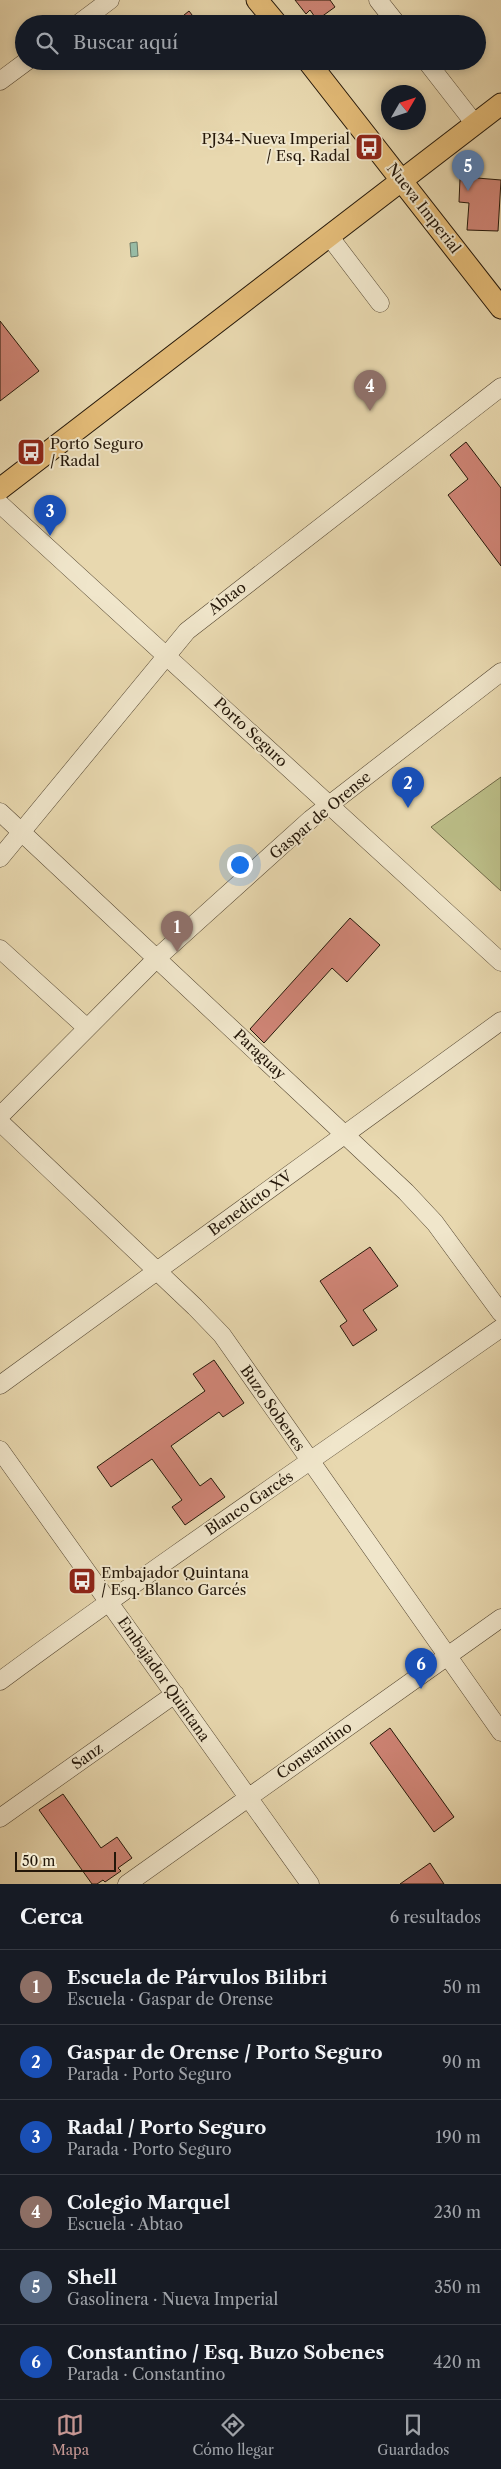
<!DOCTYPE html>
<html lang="es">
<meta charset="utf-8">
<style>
body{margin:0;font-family:"Libre Caslon Text",serif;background:#20242c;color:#f1f3f6}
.compass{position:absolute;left:381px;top:85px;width:45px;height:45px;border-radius:50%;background:#171b24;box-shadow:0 2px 8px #0003;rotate:51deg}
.scale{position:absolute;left:15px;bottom:12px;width:101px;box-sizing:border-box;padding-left:5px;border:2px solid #241709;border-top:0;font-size:14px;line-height:18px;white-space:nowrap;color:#241709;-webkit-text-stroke:4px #f0e6cb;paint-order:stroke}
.you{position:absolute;left:239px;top:864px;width:18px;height:18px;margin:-12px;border:4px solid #fff;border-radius:50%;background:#1a73e8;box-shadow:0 0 0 8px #1a73e833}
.badge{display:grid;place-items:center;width:32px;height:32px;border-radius:50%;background:#c59692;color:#fff;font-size:16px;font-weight:700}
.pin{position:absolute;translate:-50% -41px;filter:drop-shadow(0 1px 2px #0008)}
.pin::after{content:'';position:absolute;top:26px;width:18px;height:15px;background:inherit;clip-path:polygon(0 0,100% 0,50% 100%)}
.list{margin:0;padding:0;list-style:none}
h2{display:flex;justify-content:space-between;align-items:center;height:65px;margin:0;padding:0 20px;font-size:21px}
h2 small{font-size:16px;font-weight:400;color:#9ea1a6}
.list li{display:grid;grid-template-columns:32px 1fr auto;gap:15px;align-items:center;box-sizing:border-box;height:75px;padding:0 20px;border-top:1px solid #363941}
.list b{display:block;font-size:19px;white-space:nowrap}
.list p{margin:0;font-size:16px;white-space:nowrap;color:#9ea1a6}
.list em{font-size:16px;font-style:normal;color:#9ea1a6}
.icon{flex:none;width:28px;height:28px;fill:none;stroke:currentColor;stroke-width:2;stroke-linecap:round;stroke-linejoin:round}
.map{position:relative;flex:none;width:501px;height:1884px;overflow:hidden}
.search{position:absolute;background:#171b24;box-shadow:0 2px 8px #0003;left:15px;right:15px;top:15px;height:55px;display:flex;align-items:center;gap:12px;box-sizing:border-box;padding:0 18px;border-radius:28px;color:#9ea1a6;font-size:19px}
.sheet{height:515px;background:#171b24}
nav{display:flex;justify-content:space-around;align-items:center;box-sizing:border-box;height:70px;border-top:1px solid #363941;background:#171b24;font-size:14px;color:#9ea1a6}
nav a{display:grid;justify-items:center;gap:2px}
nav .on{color:#c59692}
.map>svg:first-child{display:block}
.green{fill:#bbbd87;stroke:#706a48}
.water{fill:#98bba5;stroke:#6a7967}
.building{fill:#d18678;stroke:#241709}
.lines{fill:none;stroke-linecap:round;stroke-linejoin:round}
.minor-casing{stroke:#554732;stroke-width:19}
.major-casing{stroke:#241709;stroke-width:23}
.minor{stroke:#f0e6cb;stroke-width:18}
.major{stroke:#e4bc78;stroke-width:21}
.labels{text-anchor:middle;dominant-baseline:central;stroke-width:4;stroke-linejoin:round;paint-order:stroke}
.poi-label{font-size:15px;fill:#241709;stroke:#f0e6cb;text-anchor:start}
.street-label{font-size:15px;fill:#241709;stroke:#f0e6cb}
</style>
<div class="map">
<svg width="501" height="1884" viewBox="0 0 501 1884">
<rect width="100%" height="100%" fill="#e8d8af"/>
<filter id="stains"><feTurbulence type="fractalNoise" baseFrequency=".004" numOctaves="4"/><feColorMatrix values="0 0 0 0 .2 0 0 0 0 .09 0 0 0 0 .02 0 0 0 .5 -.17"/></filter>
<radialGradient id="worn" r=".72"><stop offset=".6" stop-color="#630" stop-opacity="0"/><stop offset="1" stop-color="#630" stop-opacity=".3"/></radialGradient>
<path class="green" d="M 501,777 L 501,891 L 431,827 Z"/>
<path class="water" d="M 137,242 L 138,256 L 131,257 L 130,243 Z"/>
<path class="building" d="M 295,0 L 330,0 L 335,7 L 317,20 L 310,10 L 306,14 Z
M 189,11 L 199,24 L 173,24 Z
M 461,155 L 478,156 L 477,178 L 501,180 L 498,231 L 467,230 L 469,203 L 459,202 Z
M 0,321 L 39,371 L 0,401 Z
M 466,442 L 501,488 L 501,566 L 448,495 L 468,479 L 450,455 Z
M 350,918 L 380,945 L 347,982 L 332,968 L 264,1043 L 250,1029 Z
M 370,1247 L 398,1286 L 363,1310 L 377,1330 L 353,1346 L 340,1326 L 347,1321 L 320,1281 Z
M 214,1360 L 244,1403 L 223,1417 L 219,1412 L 171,1446 L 200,1486 L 211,1478 L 225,1497 L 185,1525 L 172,1507 L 182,1500 L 152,1459 L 111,1487 L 97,1467 L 205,1391 L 193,1374 Z
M 390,1728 L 454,1817 L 434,1832 L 370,1743 Z
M 63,1794 L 101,1848 L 117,1837 L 132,1858 L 118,1868 L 121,1871 L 105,1882 L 103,1880 L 97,1884 L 92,1884 L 39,1810 Z
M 430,1863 L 444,1884 L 400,1884 Z"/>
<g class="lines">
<defs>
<path id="minor" d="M 378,0 L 397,24
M 78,24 L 110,0
M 426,61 L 475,124
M 0,81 L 27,61
M 329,236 L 380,303
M 0,504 L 501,962
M 0,812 L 406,1192 L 435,1223 L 501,1313
M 0,858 L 187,631 L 501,387
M 0,949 L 87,1028
M 0,1116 L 158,957 L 311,819 L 501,672
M 0,1122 L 195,1307 L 222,1335 L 501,1732
M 0,1385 L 501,1021
M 0,1450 L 310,1884
M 0,1681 C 164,1560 334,1445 501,1328
M 0,1818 L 175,1694
M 127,1884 L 501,1618"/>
<path id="major" d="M 257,0 L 277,24
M 308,61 L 501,308
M 0,489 L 501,104"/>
</defs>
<use href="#minor" class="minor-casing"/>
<use href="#major" class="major-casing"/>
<use href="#minor" class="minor"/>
<use href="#major" class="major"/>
</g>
<defs>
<symbol id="bus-square" viewBox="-11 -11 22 22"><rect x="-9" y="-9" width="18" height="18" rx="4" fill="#8f2418" stroke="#f0e6cb"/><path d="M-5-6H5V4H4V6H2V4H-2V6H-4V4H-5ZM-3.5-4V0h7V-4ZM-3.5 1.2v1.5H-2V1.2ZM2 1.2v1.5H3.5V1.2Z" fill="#fff"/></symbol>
</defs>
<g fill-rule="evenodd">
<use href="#bus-square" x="353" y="131" width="32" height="32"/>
<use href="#bus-square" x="15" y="436" width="32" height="32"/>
<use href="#bus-square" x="66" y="1565" width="32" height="32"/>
</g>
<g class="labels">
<g class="poi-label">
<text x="350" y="138" text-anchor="end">PJ34-Nueva Imperial<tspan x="350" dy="17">/ Esq. Radal</tspan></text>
<text x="50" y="443">Porto Seguro<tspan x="50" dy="17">/ Radal</tspan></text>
<text x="101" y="1572">Embajador Quintana<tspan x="101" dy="17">/ Esq. Blanco Garcés</tspan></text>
</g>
<g class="street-label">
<text transform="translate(424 208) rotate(52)">Nueva Imperial</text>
<text transform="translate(227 598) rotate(-38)">Abtao</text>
<text transform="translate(251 732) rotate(43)">Porto Seguro</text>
<text transform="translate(320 815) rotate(-40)">Gaspar de Orense</text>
<text transform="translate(260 1054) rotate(43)">Paraguay</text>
<text transform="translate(250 1203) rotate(-36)">Benedicto XV</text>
<text transform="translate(273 1408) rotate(55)">Buzo Sobenes</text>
<text transform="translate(249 1503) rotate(-34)">Blanco Garcés</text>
<text transform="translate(164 1679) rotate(55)">Embajador Quintana</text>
<text transform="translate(314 1750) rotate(-35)">Constantino</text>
<text transform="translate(87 1756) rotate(-35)">Sanz</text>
</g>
</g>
<rect width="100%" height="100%" filter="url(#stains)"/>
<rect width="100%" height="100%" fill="url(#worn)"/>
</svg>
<svg class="compass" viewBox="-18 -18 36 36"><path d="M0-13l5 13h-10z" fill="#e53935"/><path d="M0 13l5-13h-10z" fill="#9ea1a6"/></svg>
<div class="scale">50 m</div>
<div class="you"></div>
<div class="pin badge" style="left:177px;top:952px;background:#8d6e63">1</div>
<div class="pin badge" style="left:408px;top:808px;background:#1a4fb4">2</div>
<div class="pin badge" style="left:50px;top:536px;background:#1a4fb4">3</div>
<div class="pin badge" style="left:370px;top:411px;background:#8d6e63">4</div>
<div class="pin badge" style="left:468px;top:191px;background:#5c6f8a">5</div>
<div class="pin badge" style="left:421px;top:1689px;background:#1a4fb4">6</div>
<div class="search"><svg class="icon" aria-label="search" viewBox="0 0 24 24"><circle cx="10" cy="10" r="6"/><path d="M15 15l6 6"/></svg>Buscar aquí</div>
</div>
<section class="sheet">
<h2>Cerca<small>6 resultados</small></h2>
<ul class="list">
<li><span class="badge" style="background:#8d6e63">1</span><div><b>Escuela de Párvulos Bilibri</b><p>Escuela · Gaspar de Orense</p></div><em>50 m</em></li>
<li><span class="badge" style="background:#1a4fb4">2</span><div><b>Gaspar de Orense / Porto Seguro</b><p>Parada · Porto Seguro</p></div><em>90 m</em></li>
<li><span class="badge" style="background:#1a4fb4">3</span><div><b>Radal / Porto Seguro</b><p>Parada · Porto Seguro</p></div><em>190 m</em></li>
<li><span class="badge" style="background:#8d6e63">4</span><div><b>Colegio Marquel</b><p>Escuela · Abtao</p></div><em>230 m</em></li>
<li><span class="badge" style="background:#5c6f8a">5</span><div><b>Shell</b><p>Gasolinera · Nueva Imperial</p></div><em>350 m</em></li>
<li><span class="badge" style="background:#1a4fb4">6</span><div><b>Constantino / Esq. Buzo Sobenes</b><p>Parada · Constantino</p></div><em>420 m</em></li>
</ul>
</section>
<nav>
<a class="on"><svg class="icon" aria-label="map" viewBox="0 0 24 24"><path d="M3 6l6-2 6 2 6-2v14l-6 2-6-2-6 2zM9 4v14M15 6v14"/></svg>Mapa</a>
<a><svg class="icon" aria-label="directions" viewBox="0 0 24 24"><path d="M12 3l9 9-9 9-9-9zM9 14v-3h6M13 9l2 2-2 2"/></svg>Cómo llegar</a>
<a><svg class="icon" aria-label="saved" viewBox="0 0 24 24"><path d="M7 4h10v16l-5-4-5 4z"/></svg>Guardados</a>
</nav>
